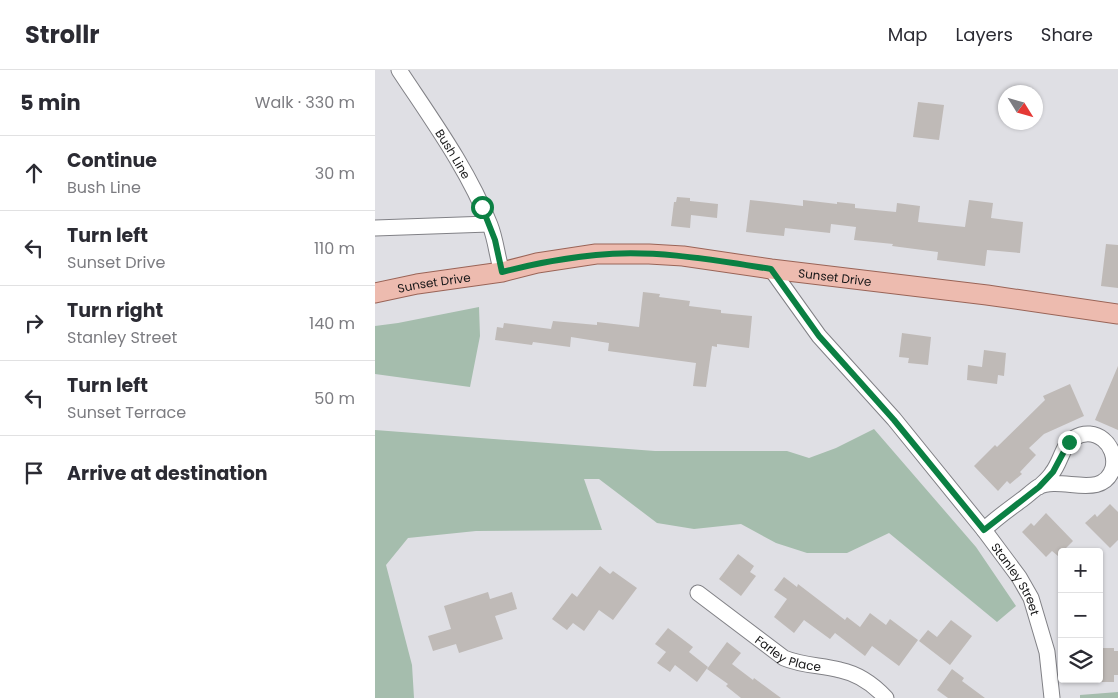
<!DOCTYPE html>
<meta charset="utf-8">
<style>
body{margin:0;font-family:Poppins,sans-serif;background:#f7f7f7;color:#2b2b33}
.controls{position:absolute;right:15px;bottom:15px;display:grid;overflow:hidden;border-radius:5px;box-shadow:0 1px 4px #0004}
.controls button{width:45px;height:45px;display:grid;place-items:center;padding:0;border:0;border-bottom:1px solid #e1e1e2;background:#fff;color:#2b2b33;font:25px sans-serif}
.compass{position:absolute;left:623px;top:15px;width:45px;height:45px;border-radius:50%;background:#fff;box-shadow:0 1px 4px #0004;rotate:127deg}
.stop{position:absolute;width:15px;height:15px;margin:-11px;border:4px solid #0b8043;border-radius:50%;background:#fff}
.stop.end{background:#0b8043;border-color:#fff;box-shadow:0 1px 5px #0008}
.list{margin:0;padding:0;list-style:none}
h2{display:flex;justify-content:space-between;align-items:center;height:65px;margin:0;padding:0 20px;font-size:21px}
h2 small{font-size:16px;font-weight:400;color:#7c7c81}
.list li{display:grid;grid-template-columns:32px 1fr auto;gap:15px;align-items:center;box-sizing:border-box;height:75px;padding:0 20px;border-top:1px solid #e1e1e2}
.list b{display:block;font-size:19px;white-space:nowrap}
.list p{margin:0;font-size:16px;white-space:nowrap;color:#7c7c81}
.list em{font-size:16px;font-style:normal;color:#7c7c81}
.icon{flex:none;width:28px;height:28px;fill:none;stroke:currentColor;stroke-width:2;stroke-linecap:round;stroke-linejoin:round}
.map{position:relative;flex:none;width:743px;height:628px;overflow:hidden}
header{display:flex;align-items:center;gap:30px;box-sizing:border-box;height:70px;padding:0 25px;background:#fff;border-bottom:1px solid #e1e1e2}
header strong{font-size:24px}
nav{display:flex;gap:28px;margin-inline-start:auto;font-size:18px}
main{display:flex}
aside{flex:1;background:#fff}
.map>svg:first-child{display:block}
.green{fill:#a5bdad}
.building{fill:#bfbab7}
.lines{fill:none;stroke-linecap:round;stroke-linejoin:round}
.minor-casing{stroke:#818186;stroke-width:17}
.major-casing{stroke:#9a6457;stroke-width:21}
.minor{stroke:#fff;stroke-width:15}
.major{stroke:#edbbaf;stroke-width:19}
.route{stroke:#0b8043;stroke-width:6}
.labels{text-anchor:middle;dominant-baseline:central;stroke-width:5;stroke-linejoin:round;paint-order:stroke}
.street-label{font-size:12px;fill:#161617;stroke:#dfdfe4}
</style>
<header>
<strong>Strollr</strong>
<nav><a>Map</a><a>Layers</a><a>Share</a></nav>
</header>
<main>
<aside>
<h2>5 min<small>Walk · 330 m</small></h2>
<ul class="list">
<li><svg class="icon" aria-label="ahead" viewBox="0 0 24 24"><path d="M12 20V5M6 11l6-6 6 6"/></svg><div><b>Continue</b><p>Bush Line</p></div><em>30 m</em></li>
<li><svg class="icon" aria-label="left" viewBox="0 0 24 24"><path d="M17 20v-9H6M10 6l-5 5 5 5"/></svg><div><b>Turn left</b><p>Sunset Drive</p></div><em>110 m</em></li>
<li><svg class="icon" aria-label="right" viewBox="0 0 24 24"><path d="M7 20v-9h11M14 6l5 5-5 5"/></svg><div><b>Turn right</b><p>Stanley Street</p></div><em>140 m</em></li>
<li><svg class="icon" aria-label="left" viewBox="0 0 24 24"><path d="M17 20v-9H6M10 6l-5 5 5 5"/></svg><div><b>Turn left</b><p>Sunset Terrace</p></div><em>50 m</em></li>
<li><svg class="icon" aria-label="arrive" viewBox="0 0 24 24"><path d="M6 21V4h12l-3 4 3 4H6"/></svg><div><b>Arrive at destination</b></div></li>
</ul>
</aside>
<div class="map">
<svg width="743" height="628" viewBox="0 0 743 628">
<rect width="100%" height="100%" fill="#dfdfe4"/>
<path class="green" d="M 104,237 L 105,266 L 95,317 L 0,304 L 0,256 L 23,253 Z
M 499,359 L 601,477 L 641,536 L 622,552 L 514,463 L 472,483 L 432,483 L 401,473 L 366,454 L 319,459 L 282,453 L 224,409 L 209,409 L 227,460 L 101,461 L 33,468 L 11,495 L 37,595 L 39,628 L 0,628 L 0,360 L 280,381 L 412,381 L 434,388 L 461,378 Z
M 743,622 L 743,628 L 705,628 L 705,625 Z"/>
<path class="building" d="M 543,32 L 569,35 L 564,70 L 538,67 Z
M 302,127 L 315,128 L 315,131 L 343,134 L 342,148 L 316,145 L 315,158 L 296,156 L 299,132 L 301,132 Z
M 375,130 L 428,136 L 428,130 L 462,134 L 462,132 L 480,134 L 480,138 L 521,142 L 522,133 L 545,136 L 543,152 L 590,157 L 594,130 L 618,133 L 616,148 L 648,152 L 645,183 L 612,180 L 610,196 L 562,190 L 563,182 L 517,176 L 518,174 L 479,170 L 481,157 L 456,154 L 455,163 L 410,158 L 409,166 L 371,162 Z
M 731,174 L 743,175 L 743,218 L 726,216 Z
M 268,222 L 285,224 L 284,227 L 315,231 L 314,236 L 346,240 L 346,243 L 377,246 L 374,278 L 342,274 L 342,277 L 337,276 L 331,317 L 318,316 L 321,293 L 233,281 L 234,273 L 196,267 L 195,277 L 158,272 L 157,275 L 120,270 L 122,257 L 128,258 L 129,253 L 176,259 L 178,251 L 222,255 L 222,252 L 264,257 Z
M 527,263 L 556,267 L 553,295 L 533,293 L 534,288 L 524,287 Z
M 609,280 L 631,283 L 629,306 L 623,305 L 622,314 L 592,310 L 593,295 L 607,297 Z
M 743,296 L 743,360 L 720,350 Z
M 695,314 L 709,346 L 669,364 L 654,378 L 661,385 L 645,402 L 647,404 L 635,414 L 632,411 L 623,421 L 599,396 L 620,375 L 622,377 L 670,330 L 668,326 Z
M 735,434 L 743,442 L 743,470 L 735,478 L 710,453 L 720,444 L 722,447 Z
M 671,443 L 698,471 L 683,486 L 677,481 L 671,487 L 647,462 L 656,453 L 659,456 Z
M 363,484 L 379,496 L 375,502 L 381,506 L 366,526 L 344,509 Z
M 225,496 L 235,504 L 238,501 L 262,518 L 238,550 L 224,540 L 209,561 L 198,553 L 192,560 L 177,549 L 197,523 L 202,527 Z
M 409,507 L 422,517 L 423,514 L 470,550 L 472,547 L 485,557 L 495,543 L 511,555 L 515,549 L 543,570 L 524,596 L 497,576 L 490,586 L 460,563 L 455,569 L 429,550 L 419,563 L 399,547 L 412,529 L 399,520 Z
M 113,522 L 115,529 L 137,522 L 142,539 L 120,546 L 128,569 L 84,583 L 81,574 L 58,581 L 53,566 L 76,559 L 69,536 Z
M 576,550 L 597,566 L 575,595 L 544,571 L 553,560 L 562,567 Z
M 293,558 L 318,577 L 314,582 L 333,597 L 322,612 L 300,595 L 295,602 L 282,593 L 291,582 L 280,574 Z
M 352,572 L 366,583 L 357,594 L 378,610 L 379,608 L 406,628 L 366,628 L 351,616 L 353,614 L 332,599 Z
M 724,578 L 739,578 L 739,581 L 743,581 L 743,605 L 739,605 L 739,612 L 725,612 Z
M 577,599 L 589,608 L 587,611 L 610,628 L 573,628 L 562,620 Z"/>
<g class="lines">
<defs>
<g id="minor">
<path id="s1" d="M 24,0 C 57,50 93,99 115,155 C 121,170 122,187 127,202"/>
<path d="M 0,158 L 114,154"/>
<path id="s2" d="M 396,199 L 444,266 L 519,349 L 609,460 L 644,507 L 656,528 L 672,582 L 677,628"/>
<path d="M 609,460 C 620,449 633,440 645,431 C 651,427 657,421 663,417 C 686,405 728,431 738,398 C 743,375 720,355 699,368 C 687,375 686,392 677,403 C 674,408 669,412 664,417"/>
<path id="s3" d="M 323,523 L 409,588 C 428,596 446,595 465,600 C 484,604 499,615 511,628"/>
</g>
<g id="major">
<path id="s4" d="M 0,223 L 42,214 L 127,202 L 162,193 L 221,184 L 274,184 L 308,186 L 396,199 L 612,225 L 743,244"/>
</g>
</defs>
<use href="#minor" class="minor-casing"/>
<use href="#major" class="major-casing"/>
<use href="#minor" class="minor"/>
<use href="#major" class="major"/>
</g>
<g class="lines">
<path class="route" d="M 107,137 L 120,170 L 127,202 C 158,194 189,188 221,185 C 279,179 339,190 396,199 L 444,266 L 519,350 L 609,460 L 664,417 L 678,402 L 694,372"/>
</g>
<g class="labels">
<g class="street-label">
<text stroke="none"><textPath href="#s1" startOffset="100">Bush Line</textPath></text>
<text stroke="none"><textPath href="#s4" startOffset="465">Sunset Drive</textPath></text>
<text stroke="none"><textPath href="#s4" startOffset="60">Sunset Drive</textPath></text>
<text stroke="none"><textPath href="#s2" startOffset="396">Stanley Street</textPath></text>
<text stroke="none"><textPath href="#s3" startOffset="110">Farley Place</textPath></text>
</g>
</g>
</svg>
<div class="controls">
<button>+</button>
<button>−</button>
<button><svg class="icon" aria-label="layers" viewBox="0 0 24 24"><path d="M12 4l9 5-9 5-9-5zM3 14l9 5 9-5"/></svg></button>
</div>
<svg class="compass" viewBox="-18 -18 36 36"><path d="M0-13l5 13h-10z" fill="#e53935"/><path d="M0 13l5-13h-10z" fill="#7c7c81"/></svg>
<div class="stop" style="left:107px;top:137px"></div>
<div class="stop end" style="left:694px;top:372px"></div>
</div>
</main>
